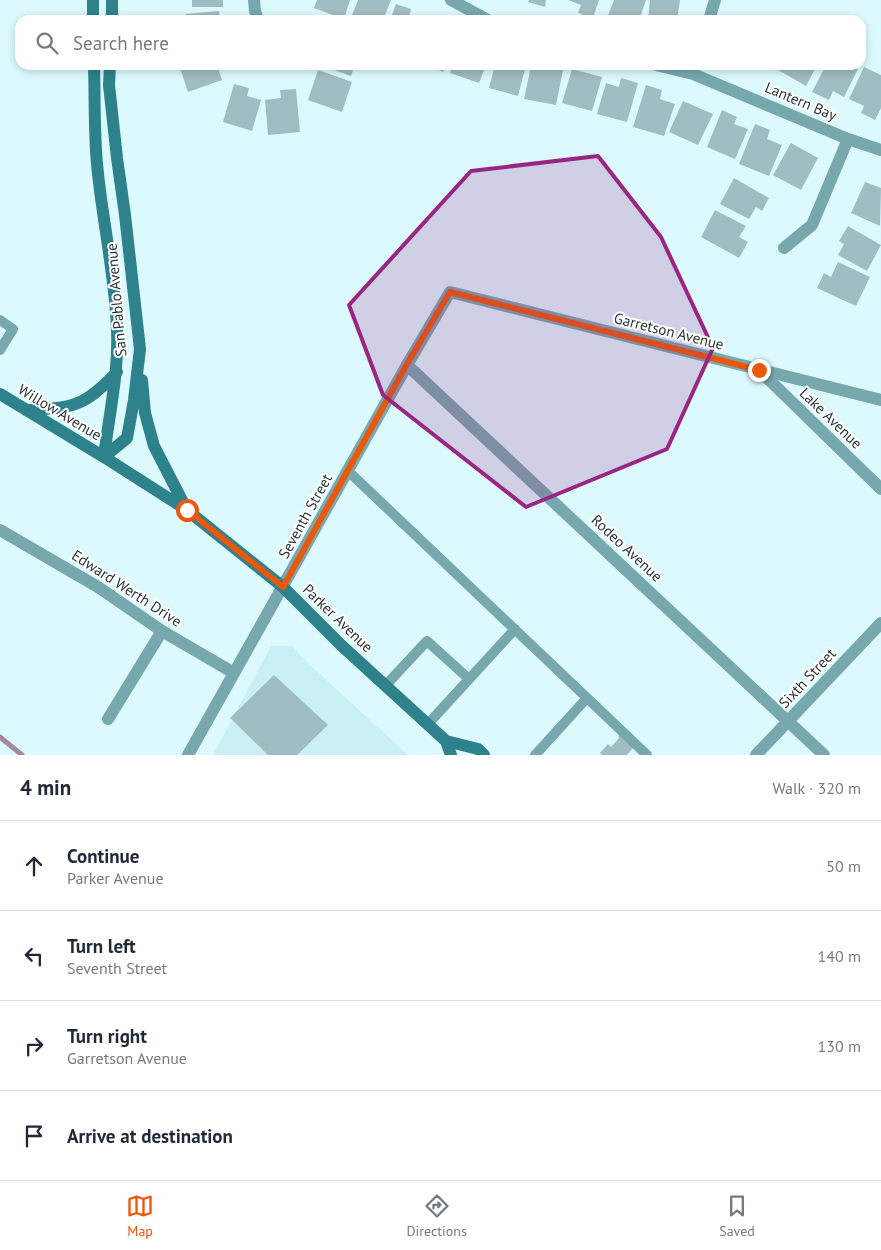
<!DOCTYPE html>
<meta charset="utf-8">
<style>
body{margin:0;font-family:"PT Sans",sans-serif;background:#f2f2f3;color:#1f2937}
.stop{position:absolute;width:15px;height:15px;margin:-11px;border:4px solid #ea580c;border-radius:50%;background:#fff}
.stop.end{background:#ea580c;border-color:#fff;box-shadow:0 1px 5px #0008}
.list{margin:0;padding:0;list-style:none}
h2{display:flex;justify-content:space-between;align-items:center;height:65px;margin:0;padding:0 20px;font-size:21px}
h2 small{font-size:16px;font-weight:400;color:#747a83}
.list li{display:grid;grid-template-columns:32px 1fr auto;gap:15px;align-items:center;box-sizing:border-box;height:90px;padding:0 20px;border-top:1px solid #e0e1e3}
.list b{display:block;font-size:19px;white-space:nowrap}
.list p{margin:0;font-size:16px;white-space:nowrap;color:#747a83}
.list em{font-size:16px;font-style:normal;color:#747a83}
.icon{flex:none;width:28px;height:28px;fill:none;stroke:currentColor;stroke-width:2;stroke-linecap:round;stroke-linejoin:round}
.map{position:relative;flex:none;width:881px;height:755px;overflow:hidden}
.search{position:absolute;background:#fff;box-shadow:0 2px 8px #0003;left:15px;right:15px;top:15px;height:55px;display:flex;align-items:center;gap:12px;box-sizing:border-box;padding:0 18px;border-radius:15px;color:#747a83;font-size:19px}
.sheet{height:425px;background:#fff}
nav{display:flex;justify-content:space-around;align-items:center;box-sizing:border-box;height:70px;border-top:1px solid #e0e1e3;background:#fff;font-size:14px;color:#747a83}
nav a{display:grid;justify-items:center;gap:2px}
nav .on{color:#ea580c}
.map>svg:first-child{display:block}
.built{fill:#c9f0f5}
.lines{fill:none;stroke-linecap:round;stroke-linejoin:round}
.stream{stroke:#a38a9f;stroke-width:5}
.building{fill:#a0bdc1}
.service{stroke:#76a8ae;stroke-width:10}
.minor{stroke:#76a8ae;stroke-width:12}
.tertiary{stroke:#76a8ae;stroke-width:12}
.secondary{stroke:#2d828c;stroke-width:12}
.route{stroke:#ea580c;stroke-width:6}
.marked{fill:#9a2683;fill-opacity:0.2;stroke:#9a2683;stroke-width:4;stroke-linejoin:round}
.labels{text-anchor:middle;dominant-baseline:central;stroke-width:4;stroke-linejoin:round;paint-order:stroke}
.street-label{font-size:15px;fill:#2a3537;stroke:#fff}
</style>
<div class="map">
<svg width="881" height="755" viewBox="0 0 881 755">
<rect width="100%" height="100%" fill="#dcfafe"/>
<path class="built" d="M 271,646 L 292,646 L 308,663 L 408,755 L 213,755 Z"/>
<g class="lines">
<path class="stream" d="M 0,737 L 22,755"/>
</g>
<path class="building" d="M 192,0 L 223,0 L 223,7 L 192,7 Z
M 317,0 L 350,0 L 344,19 L 314,8 Z
M 358,0 L 391,0 L 383,20 L 350,20 Z
M 529,0 L 546,0 L 545,7 L 528,2 Z
M 568,0 L 599,0 L 593,18 L 578,13 L 581,5 Z
M 614,0 L 646,0 L 639,20 L 613,20 L 607,18 Z
M 650,0 L 680,0 L 677,20 L 648,20 Z
M 396,4 L 411,9 L 409,17 L 416,20 L 390,20 Z
M 219,11 L 220,20 L 186,20 L 185,14 Z
M 179,65 L 217,65 L 222,80 L 188,92 Z
M 320,65 L 355,65 L 351,76 Z
M 427,65 L 447,65 L 443,72 Z
M 453,65 L 486,65 L 479,83 L 450,73 Z
M 495,65 L 526,65 L 518,96 L 489,88 Z
M 548,65 L 564,65 L 556,105 L 524,99 L 531,66 L 547,69 Z
M 745,65 L 758,65 L 756,70 Z
M 781,65 L 817,65 L 806,86 L 778,70 Z
M 826,65 L 851,65 L 858,69 L 844,97 L 833,91 L 829,100 L 812,92 Z
M 864,67 L 881,75 L 881,108 L 875,120 L 861,113 L 864,106 L 849,99 Z
M 572,69 L 602,77 L 592,111 L 562,103 Z
M 318,70 L 352,82 L 342,112 L 308,100 Z
M 621,78 L 638,83 L 627,122 L 597,114 L 606,83 L 619,87 Z
M 234,84 L 249,88 L 247,96 L 261,100 L 252,131 L 223,122 Z
M 646,85 L 662,90 L 660,99 L 675,104 L 664,136 L 633,127 Z
M 296,89 L 300,132 L 268,135 L 265,100 L 281,98 L 280,90 Z
M 683,101 L 713,114 L 698,145 L 669,132 Z
M 722,110 L 737,117 L 734,124 L 748,129 L 735,159 L 707,147 Z
M 755,124 L 770,130 L 767,139 L 782,145 L 769,176 L 739,164 Z
M 791,143 L 818,158 L 801,190 L 773,175 Z
M 734,178 L 769,198 L 762,211 L 756,207 L 749,219 L 720,204 Z
M 865,182 L 881,188 L 880,226 L 851,213 Z
M 715,210 L 746,226 L 739,237 L 748,242 L 739,258 L 701,237 Z
M 848,226 L 881,245 L 867,271 L 838,255 L 844,244 L 839,241 Z
M 838,262 L 870,277 L 856,306 L 817,288 L 824,273 L 831,277 Z
M 274,675 L 328,725 L 297,755 L 268,755 L 230,718 Z
M 620,735 L 634,747 L 627,755 L 602,755 L 600,753 L 608,744 L 611,747 L 619,738 L 618,736 Z"/>
<g class="lines">
<path class="service" d="M 0,320 L 13,329 L 0,350
M 348,471 L 647,755
M 386,685 L 427,641 L 469,679
M 428,724 L 515,629
M 535,755 L 587,698"/>
<path class="minor" d="M 254,0 L 255,11 L 258,20
M 451,0 L 488,20
M 709,20 L 715,0
M 656,65 L 693,74 L 848,139 L 881,150
M 784,248 L 812,225 L 848,139
M 407,365 L 824,755
M 759,370 L 881,489
M 0,530 L 98,587 L 162,631 L 234,673
M 108,719 L 162,631
M 756,755 L 881,623"/>
<path class="tertiary" d="M 188,755 L 407,365 L 450,292 L 881,400"/>
<path class="secondary" d="M 93,0 L 93,20
M 112,20 L 112,0
M 94,65 C 95,98 94,131 97,164 C 102,219 115,274 117,329 C 119,373 109,414 104,457
M 142,380 L 145,413 L 154,446 L 187,510
M 0,394 L 104,457 L 187,510 L 283,587 L 341,645 L 446,741 L 478,749 L 484,755
M 26,410 C 73,408 84,407 117,372
M 104,457 L 127,438 L 134,400 L 140,349 L 125,215 L 117,158 L 109,85 L 110,65
M 446,741 L 451,755"/>
</g>
<g class="lines">
<path class="route" d="M 187,510 L 283,587 L 407,364 L 450,292 L 759,370"/>
</g>
<path class="marked" d="M 598,156 L 661,237 L 713,348 L 667,449 L 526,507 L 383,395 L 349,305 L 471,171 Z"/>
<g class="labels">
<g class="street-label">
<text transform="translate(801 101) rotate(23)">Lantern Bay</text>
<text transform="translate(116 300) rotate(-95)">San Pablo Avenue</text>
<text transform="translate(669 331) rotate(14)">Garretson Avenue</text>
<text transform="translate(60 412) rotate(31)">Willow Avenue</text>
<text transform="translate(831 418) rotate(44)">Lake Avenue</text>
<text transform="translate(305 516) rotate(-61)">Seventh Street</text>
<text transform="translate(627 548) rotate(43)">Rodeo Avenue</text>
<text transform="translate(127 588) rotate(33)">Edward Werth Drive</text>
<text transform="translate(338 618) rotate(44)">Parker Avenue</text>
<text transform="translate(807 678) rotate(-47)">Sixth Street</text>
</g>
</g>
</svg>
<div class="stop" style="left:187px;top:510px"></div>
<div class="stop end" style="left:759px;top:370px"></div>
<div class="search"><svg class="icon" aria-label="search" viewBox="0 0 24 24"><circle cx="10" cy="10" r="6"/><path d="M15 15l6 6"/></svg>Search here</div>
</div>
<section class="sheet">
<h2>4 min<small>Walk · 320 m</small></h2>
<ul class="list">
<li><svg class="icon" aria-label="ahead" viewBox="0 0 24 24"><path d="M12 20V5M6 11l6-6 6 6"/></svg><div><b>Continue</b><p>Parker Avenue</p></div><em>50 m</em></li>
<li><svg class="icon" aria-label="left" viewBox="0 0 24 24"><path d="M17 20v-9H6M10 6l-5 5 5 5"/></svg><div><b>Turn left</b><p>Seventh Street</p></div><em>140 m</em></li>
<li><svg class="icon" aria-label="right" viewBox="0 0 24 24"><path d="M7 20v-9h11M14 6l5 5-5 5"/></svg><div><b>Turn right</b><p>Garretson Avenue</p></div><em>130 m</em></li>
<li><svg class="icon" aria-label="arrive" viewBox="0 0 24 24"><path d="M6 21V4h12l-3 4 3 4H6"/></svg><div><b>Arrive at destination</b></div></li>
</ul>
</section>
<nav>
<a class="on"><svg class="icon" aria-label="map" viewBox="0 0 24 24"><path d="M3 6l6-2 6 2 6-2v14l-6 2-6-2-6 2zM9 4v14M15 6v14"/></svg>Map</a>
<a><svg class="icon" aria-label="directions" viewBox="0 0 24 24"><path d="M12 3l9 9-9 9-9-9zM9 14v-3h6M13 9l2 2-2 2"/></svg>Directions</a>
<a><svg class="icon" aria-label="saved" viewBox="0 0 24 24"><path d="M7 4h10v16l-5-4-5 4z"/></svg>Saved</a>
</nav>
